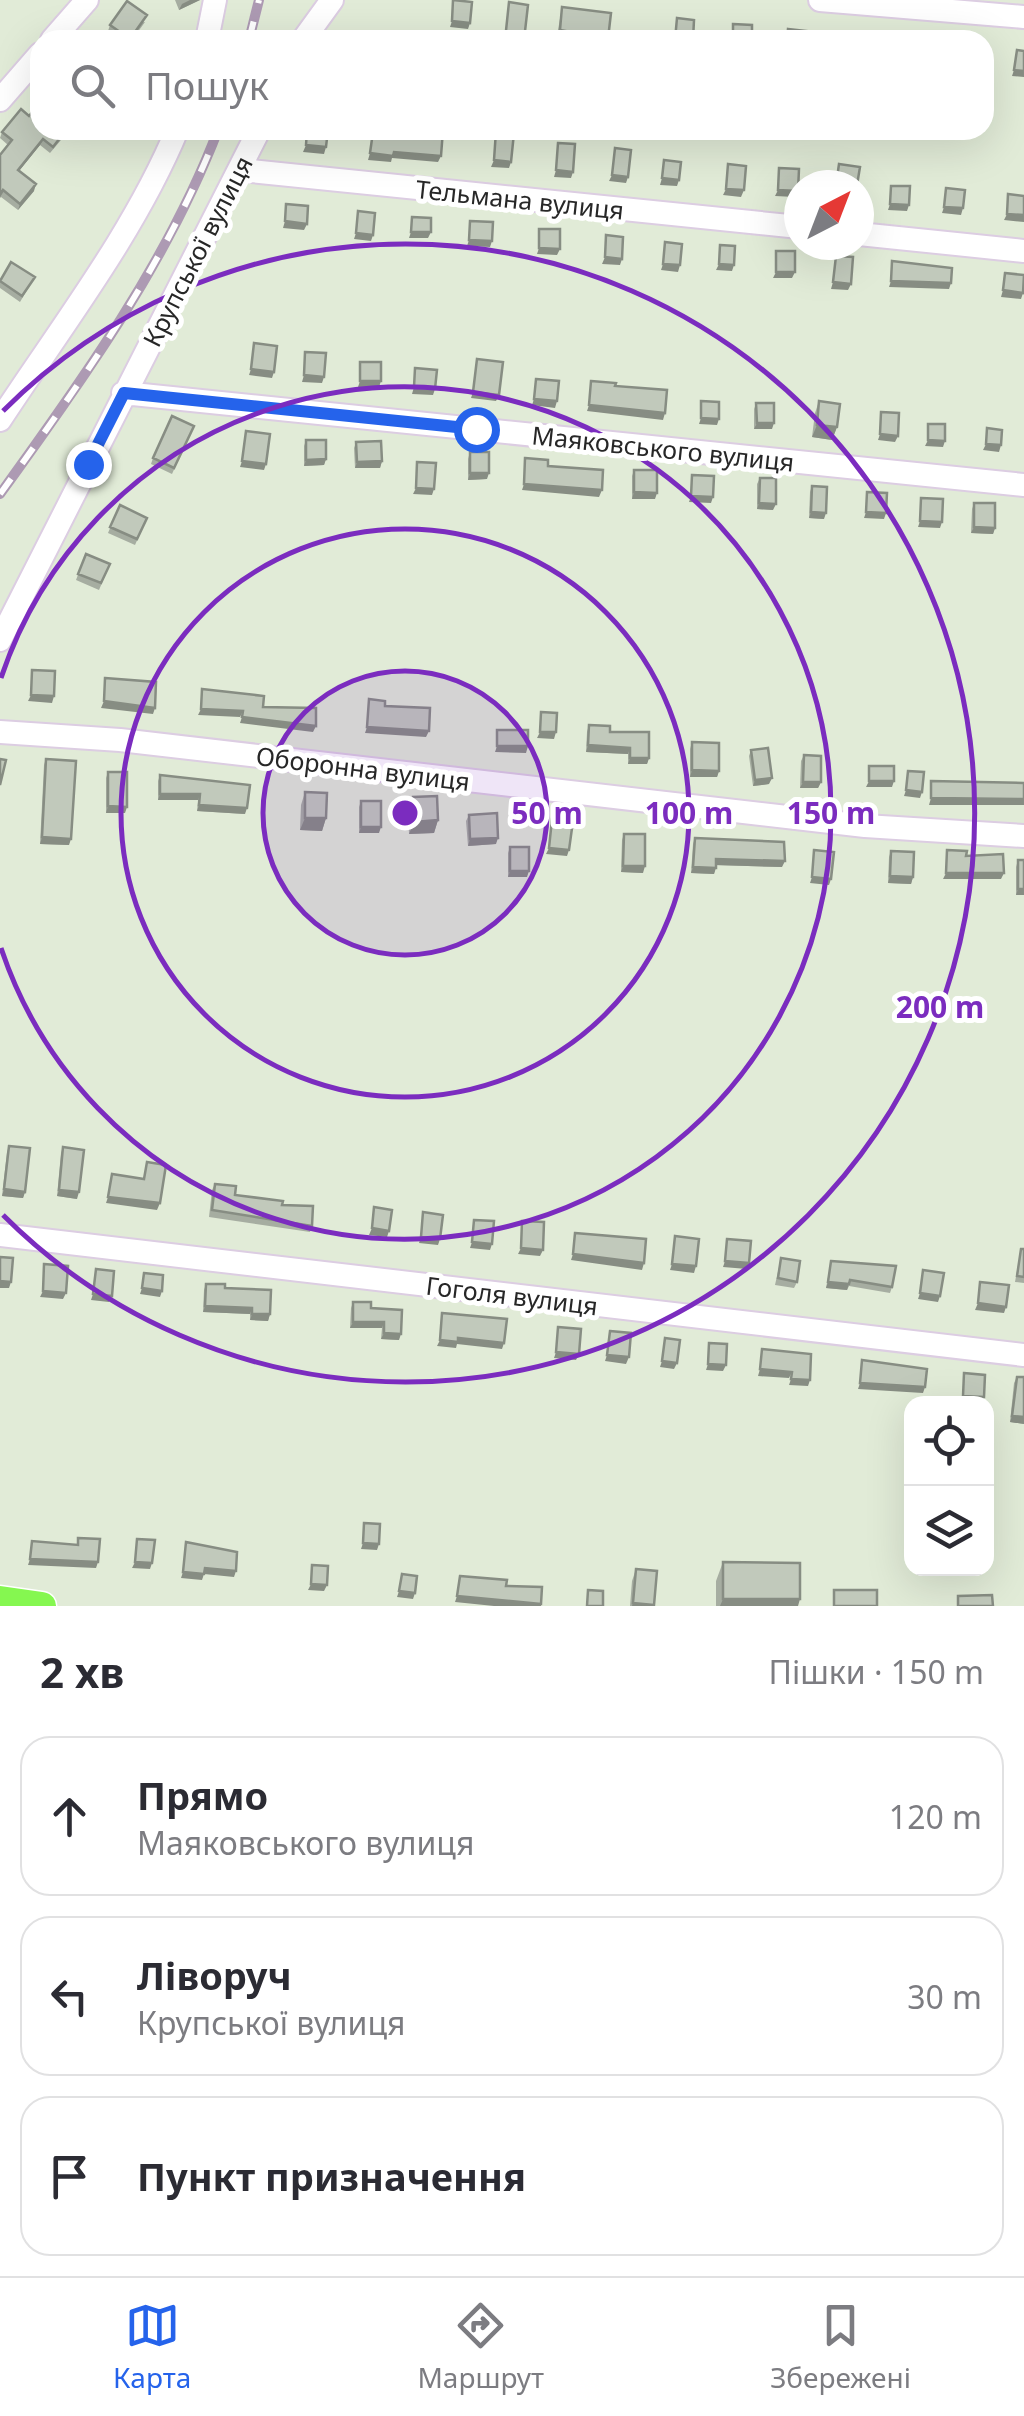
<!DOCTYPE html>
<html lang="uk">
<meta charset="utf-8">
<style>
body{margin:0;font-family:"Noto Sans",sans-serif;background:#f2f2f3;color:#2b2b33}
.controls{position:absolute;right:30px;bottom:30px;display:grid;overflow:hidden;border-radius:20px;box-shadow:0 10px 40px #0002}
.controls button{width:90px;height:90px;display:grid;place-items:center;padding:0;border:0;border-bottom:2px solid #e1e1e2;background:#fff;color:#2b2b33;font:50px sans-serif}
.compass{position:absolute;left:784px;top:170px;width:90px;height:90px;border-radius:50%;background:#fff;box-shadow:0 10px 40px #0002;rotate:42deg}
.stop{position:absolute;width:30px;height:30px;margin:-22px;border:8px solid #2563eb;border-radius:50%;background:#fff}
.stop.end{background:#2563eb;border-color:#fff;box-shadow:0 2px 10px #0008}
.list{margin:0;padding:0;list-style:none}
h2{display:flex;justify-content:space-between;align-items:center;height:130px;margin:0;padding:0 40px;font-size:42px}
h2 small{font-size:32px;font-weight:400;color:#7c7c81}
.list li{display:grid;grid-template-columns:65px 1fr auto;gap:30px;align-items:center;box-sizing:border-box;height:160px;margin:0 20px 20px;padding:0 20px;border:2px solid #e1e1e2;border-radius:30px}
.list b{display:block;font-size:38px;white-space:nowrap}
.list p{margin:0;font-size:32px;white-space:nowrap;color:#7c7c81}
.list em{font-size:32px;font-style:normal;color:#7c7c81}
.icon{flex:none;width:55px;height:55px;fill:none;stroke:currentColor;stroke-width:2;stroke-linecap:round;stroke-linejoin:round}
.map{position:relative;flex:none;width:1024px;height:1606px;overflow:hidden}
.search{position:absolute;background:#fff;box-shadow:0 10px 40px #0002;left:30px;right:30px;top:30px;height:110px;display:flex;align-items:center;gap:25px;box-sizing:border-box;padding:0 35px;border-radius:30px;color:#7c7c81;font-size:38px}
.sheet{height:670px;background:#fff}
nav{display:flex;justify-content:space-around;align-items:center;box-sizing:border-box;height:140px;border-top:2px solid #e1e1e2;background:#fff;font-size:28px;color:#7c7c81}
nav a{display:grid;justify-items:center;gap:5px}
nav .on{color:#2563eb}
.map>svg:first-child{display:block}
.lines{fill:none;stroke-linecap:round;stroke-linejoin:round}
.minor-casing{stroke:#dccde2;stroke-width:26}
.major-casing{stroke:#fff;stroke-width:31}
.minor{stroke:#fff;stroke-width:22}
.major{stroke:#85f750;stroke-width:28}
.rail-casing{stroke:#ad9ab3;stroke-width:10}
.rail{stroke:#fff;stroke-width:6;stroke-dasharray:19;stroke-linecap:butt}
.wall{fill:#a6ada1}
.shaded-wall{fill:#878d83}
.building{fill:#c1c9bb;stroke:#878d83;stroke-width:2.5}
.route{stroke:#2563eb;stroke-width:12}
.ring{fill:none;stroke:#7b2cbf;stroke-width:5}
.labels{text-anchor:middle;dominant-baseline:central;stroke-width:10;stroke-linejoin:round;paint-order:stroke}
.street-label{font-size:25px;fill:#272727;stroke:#fff}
.centre{fill:#7b2cbf;stroke:#fff;stroke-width:5}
.ring-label{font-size:30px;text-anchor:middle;font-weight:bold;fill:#7b2cbf;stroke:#fff;stroke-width:10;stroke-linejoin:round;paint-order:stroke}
</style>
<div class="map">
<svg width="1024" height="1606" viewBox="0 0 1024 1606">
<rect width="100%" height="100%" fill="#e1ebd7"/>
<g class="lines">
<defs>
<path id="minor" d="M 820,0 L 1024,17
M 52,40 L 87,0
M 207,40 L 215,0
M 303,40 L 332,0
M 0,100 L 40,54
M 241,170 L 799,227
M 859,234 L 1024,251
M 123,393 L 1024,485
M 0,420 C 61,327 134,233 177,130
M 0,640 L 259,130
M 0,732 L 120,740 L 865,826 L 1024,836
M 0,1235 L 1024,1355"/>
<path id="major" d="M 0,1600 L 42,1606"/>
</defs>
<use href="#minor" class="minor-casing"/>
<use href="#major" class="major-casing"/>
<use href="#minor" class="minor"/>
<use href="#major" class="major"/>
<defs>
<path id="rail" d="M 249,40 L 259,0
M 0,494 C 82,381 168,261 218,130"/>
</defs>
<use href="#rail" class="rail-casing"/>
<use href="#rail" class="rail"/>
</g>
<path class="wall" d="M 175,0 L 200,0 L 179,10 Z
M 562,7 L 608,40 L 576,40 L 557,36 Z
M 145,22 L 132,40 L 120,40 L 108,31 L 110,25 Z
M 29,116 L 63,134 L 61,140 L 50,153 L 40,145 L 19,171 L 34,191 L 18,210 L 1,197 L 0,198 L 0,155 L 8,145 L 0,138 L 2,132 Z
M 35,277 L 20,302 L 0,288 L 0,279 Z
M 819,401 L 837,427 L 832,440 L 812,437 L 815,413 Z
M 756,403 L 772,429 L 754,429 L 754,409 Z
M 191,432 L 172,474 L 151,464 L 153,458 Z
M 306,440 L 326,459 L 324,465 L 304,466 L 304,446 Z
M 356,442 L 382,461 L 380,468 L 355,468 L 354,448 Z
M 470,452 L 487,479 L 468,480 L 468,459 Z
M 634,470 L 655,499 L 632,499 L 632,476 Z
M 760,478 L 773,510 L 757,509 L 757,484 Z
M 812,486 L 824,519 L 809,518 L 810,492 Z
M 974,503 L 995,528 L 993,534 L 971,533 L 972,509 Z
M 120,505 L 147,518 L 135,545 L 108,533 Z
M 86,554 L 110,564 L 99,590 L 76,580 Z
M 589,725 L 610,732 L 649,758 L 647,764 L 628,764 L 628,754 L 586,752 L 587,732 Z
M 692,742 L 719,771 L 717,777 L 690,777 L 690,749 Z
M 751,750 L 769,784 L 753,786 L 749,756 Z
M 804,755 L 821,782 L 818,788 L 800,788 L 801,761 Z
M 46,759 L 69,845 L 40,844 L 44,765 Z
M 108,772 L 125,813 L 106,813 L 106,778 Z
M 160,775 L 245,814 L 197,811 L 198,800 L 158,800 L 158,781 Z
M 305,792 L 326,818 L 322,831 L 300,830 L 301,805 Z
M 413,797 L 438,820 L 434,833 L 409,834 L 408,809 Z
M 361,801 L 379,833 L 359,833 L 359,807 Z
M 469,815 L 496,844 L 468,846 L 466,821 Z
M 624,834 L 643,873 L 621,872 L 622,840 Z
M 695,838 L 782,867 L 716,865 L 714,874 L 691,873 L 693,844 Z
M 510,847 L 527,877 L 508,877 L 508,853 Z
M 891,851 L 913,877 L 911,884 L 888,883 L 889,857 Z
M 1018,860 L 1024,895 L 1016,895 L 1016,867 Z
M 9,1146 L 25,1192 L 23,1198 L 2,1196 L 7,1152 Z
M 63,1147 L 77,1199 L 57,1196 L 61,1153 Z
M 215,1184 L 235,1195 L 282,1205 L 312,1226 L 310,1232 L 209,1217 L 212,1190 Z
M 1021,1249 L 1024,1249 L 1024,1283 L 1015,1282 Z
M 781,1258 L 797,1282 L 794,1288 L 775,1285 Z
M 831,1261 L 892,1287 L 890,1293 L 849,1286 L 847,1290 L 826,1288 Z
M 206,1284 L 225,1288 L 270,1314 L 268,1321 L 250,1320 L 250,1314 L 203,1312 L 204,1290 Z
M 353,1302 L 371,1308 L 399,1340 L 381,1339 L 382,1328 L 350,1328 L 351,1308 Z
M 1017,1377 L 1024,1424 L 1010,1422 L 1014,1383 Z
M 723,1562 L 798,1606 L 716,1606 L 716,1581 Z
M 636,1569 L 657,1571 L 654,1606 L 630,1606 L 632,1581 Z"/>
<path class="shaded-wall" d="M 190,0 L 200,0 L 179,10 L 182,4 Z
M 452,21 L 470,23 L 468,29 L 450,27 Z
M 1014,70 L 1024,71 L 1024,77 L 1012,76 Z
M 43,139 L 40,145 L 15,176 L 18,170 Z
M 306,145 L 326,147 L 324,154 L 303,152 Z
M 394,152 L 441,156 L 438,162 L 392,158 L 391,162 L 368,160 L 370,153 Z
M 494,160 L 511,162 L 509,168 L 491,167 Z
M 556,170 L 573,172 L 571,178 L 554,177 Z
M 612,175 L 628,177 L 626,183 L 609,181 Z
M 662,178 L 679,180 L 677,186 L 660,185 Z
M 36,184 L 34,191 L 18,210 L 20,204 Z
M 726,189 L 744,190 L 741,197 L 723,195 Z
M 778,190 L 798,191 L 795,197 L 775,196 Z
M 890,204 L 909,205 L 907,211 L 888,210 Z
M 944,207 L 963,208 L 961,215 L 942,213 Z
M 1007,214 L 1024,215 L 1024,222 L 1004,220 Z
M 285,221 L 307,224 L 304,230 L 283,228 Z
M 411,232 L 431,232 L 428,238 L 409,238 Z
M 356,233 L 373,235 L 371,241 L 354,239 Z
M 469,240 L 492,241 L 490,247 L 467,246 Z
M 539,248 L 560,249 L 557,255 L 537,254 Z
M 605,257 L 622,259 L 620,265 L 602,264 Z
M 663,264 L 680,265 L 678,272 L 661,270 Z
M 719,264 L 734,265 L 732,271 L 716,270 Z
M 776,272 L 795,272 L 792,278 L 773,278 Z
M 891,281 L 951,283 L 949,289 L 889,287 Z
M 833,282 L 851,284 L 848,290 L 831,289 Z
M 1003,290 L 1023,293 L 1021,299 L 1001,297 Z
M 251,369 L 274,372 L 272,378 L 249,375 Z
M 304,375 L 324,377 L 322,383 L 302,382 Z
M 360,381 L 381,381 L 379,387 L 358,387 Z
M 414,387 L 435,389 L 433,395 L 412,394 Z
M 473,392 L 499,395 L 496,401 L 471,398 Z
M 534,399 L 557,401 L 555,408 L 532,405 Z
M 589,405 L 665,413 L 663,420 L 587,411 Z
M 701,418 L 719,419 L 717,425 L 699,424 Z
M 757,423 L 774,423 L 772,429 L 754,429 Z
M 817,425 L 837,427 L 832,440 L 812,437 Z
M 880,434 L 898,436 L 895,442 L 878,440 Z
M 928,440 L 945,441 L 943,447 L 925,446 Z
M 986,444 L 1001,445 L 999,452 L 983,450 Z
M 326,459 L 324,465 L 304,466 L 306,460 Z
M 242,461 L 266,464 L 264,470 L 240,467 Z
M 382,461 L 380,468 L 355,468 L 357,462 Z
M 470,473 L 489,473 L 487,479 L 468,480 Z
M 524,484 L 602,490 L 599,497 L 522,490 Z
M 416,488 L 434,489 L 432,495 L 413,494 Z
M 634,492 L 657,493 L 655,499 L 632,499 Z
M 691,496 L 713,497 L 711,503 L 689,502 Z
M 759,503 L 776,504 L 773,510 L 757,509 Z
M 811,512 L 826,513 L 824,519 L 809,518 Z
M 866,512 L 886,513 L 884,519 L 864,518 Z
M 920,521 L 942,522 L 940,528 L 918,527 Z
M 974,527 L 995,528 L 993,534 L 971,533 Z
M 31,695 L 54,696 L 52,703 L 28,701 Z
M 104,701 L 155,708 L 153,714 L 101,708 Z
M 201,709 L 243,711 L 240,717 L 198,715 Z
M 242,717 L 316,726 L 313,732 L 240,723 Z
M 367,727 L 429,731 L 426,737 L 365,733 Z
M 540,732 L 556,732 L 554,739 L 537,738 Z
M 588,745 L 630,748 L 628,754 L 586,752 Z
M 497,746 L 528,746 L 526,753 L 495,752 Z
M 630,758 L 649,758 L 647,764 L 628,764 Z
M 692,770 L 719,771 L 717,777 L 690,777 Z
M 772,778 L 769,784 L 753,786 L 755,780 Z
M 869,781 L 894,781 L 892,787 L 866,787 Z
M 803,782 L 821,782 L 818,788 L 800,788 Z
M 906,790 L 922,792 L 920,798 L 904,796 Z
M 160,794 L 200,794 L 198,800 L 158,800 Z
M 931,798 L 1024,799 L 1024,805 L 929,805 Z
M 199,805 L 247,808 L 245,814 L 197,811 Z
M 108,806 L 127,807 L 125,813 L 106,813 Z
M 305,818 L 326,818 L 322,831 L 300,830 Z
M 438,820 L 434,833 L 409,834 L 414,822 Z
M 361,827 L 381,827 L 379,833 L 359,833 Z
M 42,837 L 71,839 L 69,845 L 40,844 Z
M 498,838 L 496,844 L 468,846 L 470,839 Z
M 549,848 L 569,850 L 567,856 L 546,854 Z
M 716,859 L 785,861 L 782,867 L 714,865 Z
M 623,866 L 645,866 L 643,873 L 621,872 Z
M 693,867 L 716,868 L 714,874 L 691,873 Z
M 510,871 L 529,871 L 527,877 L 508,877 Z
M 946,873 L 1004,873 L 1001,879 L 943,879 Z
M 890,876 L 913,877 L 911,884 L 888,883 Z
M 812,877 L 831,879 L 829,885 L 810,883 Z
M 1018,889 L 1024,889 L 1024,895 L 1016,895 Z
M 4,1189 L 25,1192 L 23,1198 L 2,1196 Z
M 59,1190 L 79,1192 L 77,1199 L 57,1196 Z
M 108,1197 L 160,1203 L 157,1210 L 106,1203 Z
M 372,1228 L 389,1231 L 387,1237 L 369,1235 Z
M 421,1237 L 440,1239 L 438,1245 L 419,1243 Z
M 472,1242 L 492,1244 L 490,1250 L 470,1248 Z
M 521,1248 L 543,1250 L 540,1256 L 518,1254 Z
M 573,1254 L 644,1263 L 642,1270 L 571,1260 Z
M 725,1261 L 749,1263 L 747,1269 L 723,1267 Z
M 672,1264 L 696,1266 L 694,1273 L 670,1270 Z
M 0,1281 L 11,1282 L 9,1288 L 0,1288 Z
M 828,1282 L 849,1284 L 847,1290 L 826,1288 Z
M 142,1288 L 162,1291 L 160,1297 L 140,1294 Z
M 43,1291 L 66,1293 L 63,1299 L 40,1297 Z
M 920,1293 L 940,1296 L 938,1302 L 918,1299 Z
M 93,1294 L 112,1296 L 109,1302 L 91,1300 Z
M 978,1303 L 1006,1307 L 1004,1313 L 975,1310 Z
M 205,1306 L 252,1308 L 250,1314 L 203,1312 Z
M 252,1314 L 270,1314 L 268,1321 L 250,1320 Z
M 353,1322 L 384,1322 L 382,1328 L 350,1328 Z
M 384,1333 L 401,1334 L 399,1340 L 381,1339 Z
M 458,1338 L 504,1343 L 502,1349 L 457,1344 L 456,1348 L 437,1346 L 440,1340 Z
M 556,1352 L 579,1354 L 576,1360 L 554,1358 Z
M 607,1355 L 629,1357 L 626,1364 L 605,1361 Z
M 662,1361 L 677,1363 L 674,1369 L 660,1367 Z
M 708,1364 L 726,1365 L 723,1371 L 706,1370 Z
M 760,1369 L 792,1372 L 789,1378 L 758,1376 Z
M 791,1379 L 810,1380 L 808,1386 L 789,1385 Z
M 860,1383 L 925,1387 L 923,1393 L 858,1389 Z
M 963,1396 L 984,1397 L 981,1403 L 960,1402 Z
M 1012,1416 L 1024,1417 L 1024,1424 L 1010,1422 Z
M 363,1543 L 379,1544 L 377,1550 L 361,1549 Z
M 30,1559 L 98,1562 L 96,1568 L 28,1565 Z
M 135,1562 L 152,1563 L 150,1569 L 132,1568 Z
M 205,1568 L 236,1571 L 234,1577 L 204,1574 L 202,1580 L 181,1578 L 183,1572 Z
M 311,1584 L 327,1585 L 324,1591 L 308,1590 Z
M 399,1591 L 415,1593 L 413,1599 L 397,1597 Z
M 457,1596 L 541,1604 L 541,1606 L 494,1606 L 455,1602 Z
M 723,1599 L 800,1599 L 798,1606 L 720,1606 Z
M 633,1603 L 654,1605 L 654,1606 L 632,1606 Z"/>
<path class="building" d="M 453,0 L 472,2 L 470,23 L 452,21 Z
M 127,1 L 147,15 L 130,39 L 110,25 Z
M 509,2 L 528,5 L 524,40 L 505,40 Z
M 562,7 L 611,13 L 608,39 L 560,30 Z
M 677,18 L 694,20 L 693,40 L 675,40 Z
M 733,24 L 752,25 L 752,40 L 733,40 Z
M 788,29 L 807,31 L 806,40 L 787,40 Z
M 839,33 L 856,35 L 855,40 L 839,40 Z
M 918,33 L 937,34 L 936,40 L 918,40 Z
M 1017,50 L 1024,51 L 1024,71 L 1014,70 Z
M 21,109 L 29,116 L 34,110 L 40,115 L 40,130 L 58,130 L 63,134 L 53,147 L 43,139 L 18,170 L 36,184 L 20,204 L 3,190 L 0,195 L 0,155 L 12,140 L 2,132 Z
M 307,130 L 328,130 L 326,147 L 306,145 Z
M 422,130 L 443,130 L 441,156 L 394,152 L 393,156 L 370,153 L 373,132 L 422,138 Z
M 496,131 L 514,133 L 511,162 L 494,160 Z
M 558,143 L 575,144 L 573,172 L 556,170 Z
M 615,148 L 631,150 L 628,177 L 612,175 Z
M 664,160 L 681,162 L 679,180 L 662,178 Z
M 728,164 L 746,166 L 744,190 L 726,189 Z
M 839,164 L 860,167 L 857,185 L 836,185 Z
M 779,168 L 799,169 L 798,191 L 778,190 Z
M 891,186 L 910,186 L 909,205 L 890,204 Z
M 946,188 L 965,190 L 963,208 L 944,207 Z
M 1008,194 L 1024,196 L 1024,215 L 1007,214 Z
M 286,204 L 308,206 L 307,224 L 285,221 Z
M 358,211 L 375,213 L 373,235 L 356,233 Z
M 412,217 L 431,218 L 431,232 L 411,232 Z
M 470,221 L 493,222 L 492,241 L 469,240 Z
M 539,229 L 560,229 L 560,249 L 539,248 Z
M 606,235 L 623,237 L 622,259 L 605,257 Z
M 665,242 L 682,244 L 680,265 L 663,264 Z
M 720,245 L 735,246 L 734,265 L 719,264 Z
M 776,251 L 795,251 L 795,272 L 776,272 Z
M 836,256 L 853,257 L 851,284 L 833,282 Z
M 892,261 L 952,268 L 951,283 L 891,281 Z
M 11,262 L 35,277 L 22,296 L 0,281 Z
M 1005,273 L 1024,275 L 1023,293 L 1003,290 Z
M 254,343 L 277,346 L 274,372 L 251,369 Z
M 305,352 L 326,353 L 324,377 L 304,375 Z
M 477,359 L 503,362 L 499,395 L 473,392 Z
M 360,362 L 381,362 L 381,381 L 360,381 Z
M 415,368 L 437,370 L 435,389 L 414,387 Z
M 536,379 L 559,381 L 557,401 L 534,399 Z
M 591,381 L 616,383 L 615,386 L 667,390 L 665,413 L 589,405 Z
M 701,401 L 719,402 L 719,419 L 701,418 Z
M 819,401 L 840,404 L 837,427 L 817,425 Z
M 756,403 L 774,403 L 774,423 L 757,423 Z
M 881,412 L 899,413 L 898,436 L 880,434 Z
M 172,416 L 194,426 L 174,468 L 153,458 Z
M 928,424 L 945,424 L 945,441 L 928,440 Z
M 987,428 L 1002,430 L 1001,445 L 986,444 Z
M 246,431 L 270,434 L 266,464 L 242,461 Z
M 306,440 L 326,440 L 326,459 L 306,460 Z
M 381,441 L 382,461 L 357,462 L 356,442 Z
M 470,452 L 489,452 L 489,473 L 470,473 Z
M 525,458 L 548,460 L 548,466 L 603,470 L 602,490 L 524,484 Z
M 417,462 L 436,463 L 434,489 L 416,488 Z
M 634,470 L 657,470 L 657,493 L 634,492 Z
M 692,475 L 714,476 L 713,497 L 691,496 Z
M 760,478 L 776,478 L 776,504 L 759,503 Z
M 812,486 L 827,487 L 826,513 L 811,512 Z
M 867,492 L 887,493 L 886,513 L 866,512 Z
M 921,498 L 943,499 L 942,522 L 920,521 Z
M 974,503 L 995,503 L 995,528 L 974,527 Z
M 120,505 L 147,518 L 137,539 L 110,527 Z
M 86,554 L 110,564 L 101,583 L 78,574 Z
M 32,670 L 55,671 L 54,696 L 31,695 Z
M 105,678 L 156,682 L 155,708 L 104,701 Z
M 202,689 L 264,696 L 263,707 L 316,708 L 316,726 L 242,717 L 243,711 L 201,709 Z
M 369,699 L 385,701 L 385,706 L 430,708 L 429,731 L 367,727 Z
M 541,712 L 557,713 L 556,732 L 540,732 Z
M 589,725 L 610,726 L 610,732 L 649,732 L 649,758 L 630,758 L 630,748 L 588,745 Z
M 497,730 L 528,730 L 528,746 L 497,746 Z
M 692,742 L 719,743 L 719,771 L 692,770 Z
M 768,748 L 772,778 L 755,780 L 751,750 Z
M 804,755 L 821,756 L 821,782 L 803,782 Z
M 0,759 L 6,760 L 0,785 Z
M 46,759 L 76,761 L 71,839 L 42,837 Z
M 869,766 L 894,766 L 894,781 L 869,781 Z
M 908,771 L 924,772 L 922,792 L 906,790 Z
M 108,772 L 127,772 L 127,807 L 108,806 Z
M 160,775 L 250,785 L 247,808 L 199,805 L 200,794 L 160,794 Z
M 931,781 L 1024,783 L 1024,799 L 931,798 Z
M 305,792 L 327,793 L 326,818 L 305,818 Z
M 437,796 L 438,820 L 414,822 L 413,797 Z
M 361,801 L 381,801 L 381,827 L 361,827 Z
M 497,813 L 498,838 L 470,839 L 469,815 Z
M 552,819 L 573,821 L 569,850 L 549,848 Z
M 624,834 L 645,834 L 645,866 L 623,866 Z
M 695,838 L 784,842 L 785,861 L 716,859 L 716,868 L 693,867 Z
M 510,847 L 529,847 L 529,871 L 510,871 Z
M 814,850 L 834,852 L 831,879 L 812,877 Z
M 947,850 L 967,851 L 966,856 L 1003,854 L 1004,873 L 946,873 Z
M 891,851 L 914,852 L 913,877 L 890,876 Z
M 1018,860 L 1024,860 L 1024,889 L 1018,889 Z
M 9,1146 L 30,1148 L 25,1192 L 4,1189 Z
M 63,1147 L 84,1150 L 79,1192 L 59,1190 Z
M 147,1162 L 166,1165 L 160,1203 L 108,1197 L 112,1174 L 144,1179 Z
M 215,1184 L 236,1186 L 235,1195 L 283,1201 L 282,1205 L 313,1206 L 312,1226 L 212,1210 Z
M 374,1207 L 392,1210 L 389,1231 L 372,1228 Z
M 423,1212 L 443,1215 L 440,1239 L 421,1237 Z
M 474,1220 L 494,1221 L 492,1244 L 472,1242 Z
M 522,1221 L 544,1222 L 543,1250 L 521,1248 Z
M 575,1233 L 646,1239 L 644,1263 L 573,1254 Z
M 675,1236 L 699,1239 L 696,1266 L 672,1264 Z
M 727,1239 L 751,1241 L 749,1263 L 725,1261 Z
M 1021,1249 L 1024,1249 L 1024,1277 L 1017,1276 Z
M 0,1257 L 13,1258 L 11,1282 L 0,1281 Z
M 781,1258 L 800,1261 L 797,1282 L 778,1278 Z
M 831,1261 L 896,1266 L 892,1287 L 850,1280 L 849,1284 L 828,1282 Z
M 44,1264 L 68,1266 L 66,1293 L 43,1291 Z
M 96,1269 L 114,1271 L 112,1296 L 93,1294 Z
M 923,1270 L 944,1273 L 940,1296 L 920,1293 Z
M 144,1273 L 163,1275 L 162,1291 L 142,1288 Z
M 980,1282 L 1009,1285 L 1006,1307 L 978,1303 Z
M 206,1284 L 225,1284 L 225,1288 L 271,1290 L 270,1314 L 252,1314 L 252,1308 L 205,1306 Z
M 353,1302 L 371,1302 L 371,1308 L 402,1310 L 401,1334 L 384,1333 L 384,1322 L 353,1322 Z
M 442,1313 L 507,1319 L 504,1343 L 458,1338 L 458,1342 L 440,1340 Z
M 558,1327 L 581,1329 L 579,1354 L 556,1352 Z
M 610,1331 L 631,1333 L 629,1357 L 607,1355 Z
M 665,1338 L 680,1340 L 677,1363 L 662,1361 Z
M 709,1343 L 727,1344 L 726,1365 L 708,1364 Z
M 762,1349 L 811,1354 L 810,1380 L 791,1379 L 792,1372 L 760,1369 Z
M 862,1360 L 927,1369 L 925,1387 L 860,1383 Z
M 964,1373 L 985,1375 L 984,1397 L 963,1396 Z
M 1017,1377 L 1024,1377 L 1024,1417 L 1012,1416 Z
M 364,1523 L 380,1524 L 379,1544 L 363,1543 Z
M 78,1538 L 100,1539 L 98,1562 L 30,1559 L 32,1541 L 78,1545 Z
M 137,1539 L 155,1540 L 152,1563 L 135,1562 Z
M 186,1542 L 237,1552 L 236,1571 L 205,1568 L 204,1574 L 183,1572 Z
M 723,1562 L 800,1563 L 800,1599 L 723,1599 Z
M 312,1565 L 328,1566 L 327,1585 L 311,1584 Z
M 636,1569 L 657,1571 L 654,1605 L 633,1603 Z
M 402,1574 L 417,1576 L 415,1593 L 399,1591 Z
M 460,1576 L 507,1580 L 506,1586 L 542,1587 L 541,1604 L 457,1596 Z
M 588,1590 L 603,1591 L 603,1606 L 587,1606 Z
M 834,1590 L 877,1590 L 877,1606 L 834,1606 Z
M 992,1595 L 993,1606 L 958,1606 L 958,1596 Z"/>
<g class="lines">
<path class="route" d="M 88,464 L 124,393 L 476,429"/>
</g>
<circle cx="405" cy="813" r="142" fill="#7b2cbf" fill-opacity=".12"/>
<g class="ring">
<circle cx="405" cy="813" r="142"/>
<circle cx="405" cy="813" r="284"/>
<path d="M1 678A426 426 0 1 1 1 948"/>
<path d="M3 411A569 569 0 1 1 3 1215"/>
</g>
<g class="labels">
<g class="street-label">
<text transform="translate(520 199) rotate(6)">Тельмана вулиця</text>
<text transform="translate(197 251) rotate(-63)">Крупської вулиця</text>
<text transform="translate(663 448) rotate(6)">Маяковського вулиця</text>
<text transform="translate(363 768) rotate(7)">Оборонна вулиця</text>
<text transform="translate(512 1295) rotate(7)">Гоголя вулиця</text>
</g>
</g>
<circle cx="405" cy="813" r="15" class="centre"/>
<g class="ring-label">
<text x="547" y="824">50 m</text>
<text x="689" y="824">100 m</text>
<text x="831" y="824">150 m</text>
<text x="940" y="1018">200 m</text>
</g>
</svg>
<div class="controls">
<button><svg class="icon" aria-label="locate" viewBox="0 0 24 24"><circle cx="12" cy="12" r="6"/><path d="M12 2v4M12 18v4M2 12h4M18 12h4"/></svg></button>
<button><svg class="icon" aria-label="layers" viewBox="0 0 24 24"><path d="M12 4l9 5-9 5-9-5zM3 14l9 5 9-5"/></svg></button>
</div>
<svg class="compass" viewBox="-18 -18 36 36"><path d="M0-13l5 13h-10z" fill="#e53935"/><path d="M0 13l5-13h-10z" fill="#7c7c81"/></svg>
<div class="stop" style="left:476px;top:429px"></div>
<div class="stop end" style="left:88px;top:464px"></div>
<div class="search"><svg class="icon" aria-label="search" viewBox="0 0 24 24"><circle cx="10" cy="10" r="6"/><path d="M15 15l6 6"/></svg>Пошук</div>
</div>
<section class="sheet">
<h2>2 хв<small>Пішки · 150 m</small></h2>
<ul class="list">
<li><svg class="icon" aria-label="ahead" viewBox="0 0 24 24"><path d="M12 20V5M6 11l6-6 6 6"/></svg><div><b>Прямо</b><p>Маяковського вулиця</p></div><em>120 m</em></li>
<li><svg class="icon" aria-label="left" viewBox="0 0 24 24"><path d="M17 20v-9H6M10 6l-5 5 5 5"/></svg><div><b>Ліворуч</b><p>Крупської вулиця</p></div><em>30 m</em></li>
<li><svg class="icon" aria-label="arrive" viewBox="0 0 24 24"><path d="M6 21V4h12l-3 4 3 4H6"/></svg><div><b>Пункт призначення</b></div></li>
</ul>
</section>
<nav>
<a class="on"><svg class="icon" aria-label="map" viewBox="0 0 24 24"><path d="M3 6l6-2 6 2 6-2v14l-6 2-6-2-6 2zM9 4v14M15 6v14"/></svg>Карта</a>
<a><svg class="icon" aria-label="directions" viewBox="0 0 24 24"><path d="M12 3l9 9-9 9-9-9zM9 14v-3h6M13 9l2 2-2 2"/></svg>Маршрут</a>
<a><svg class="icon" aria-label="saved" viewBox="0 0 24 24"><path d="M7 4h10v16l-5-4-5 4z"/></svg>Збережені</a>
</nav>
